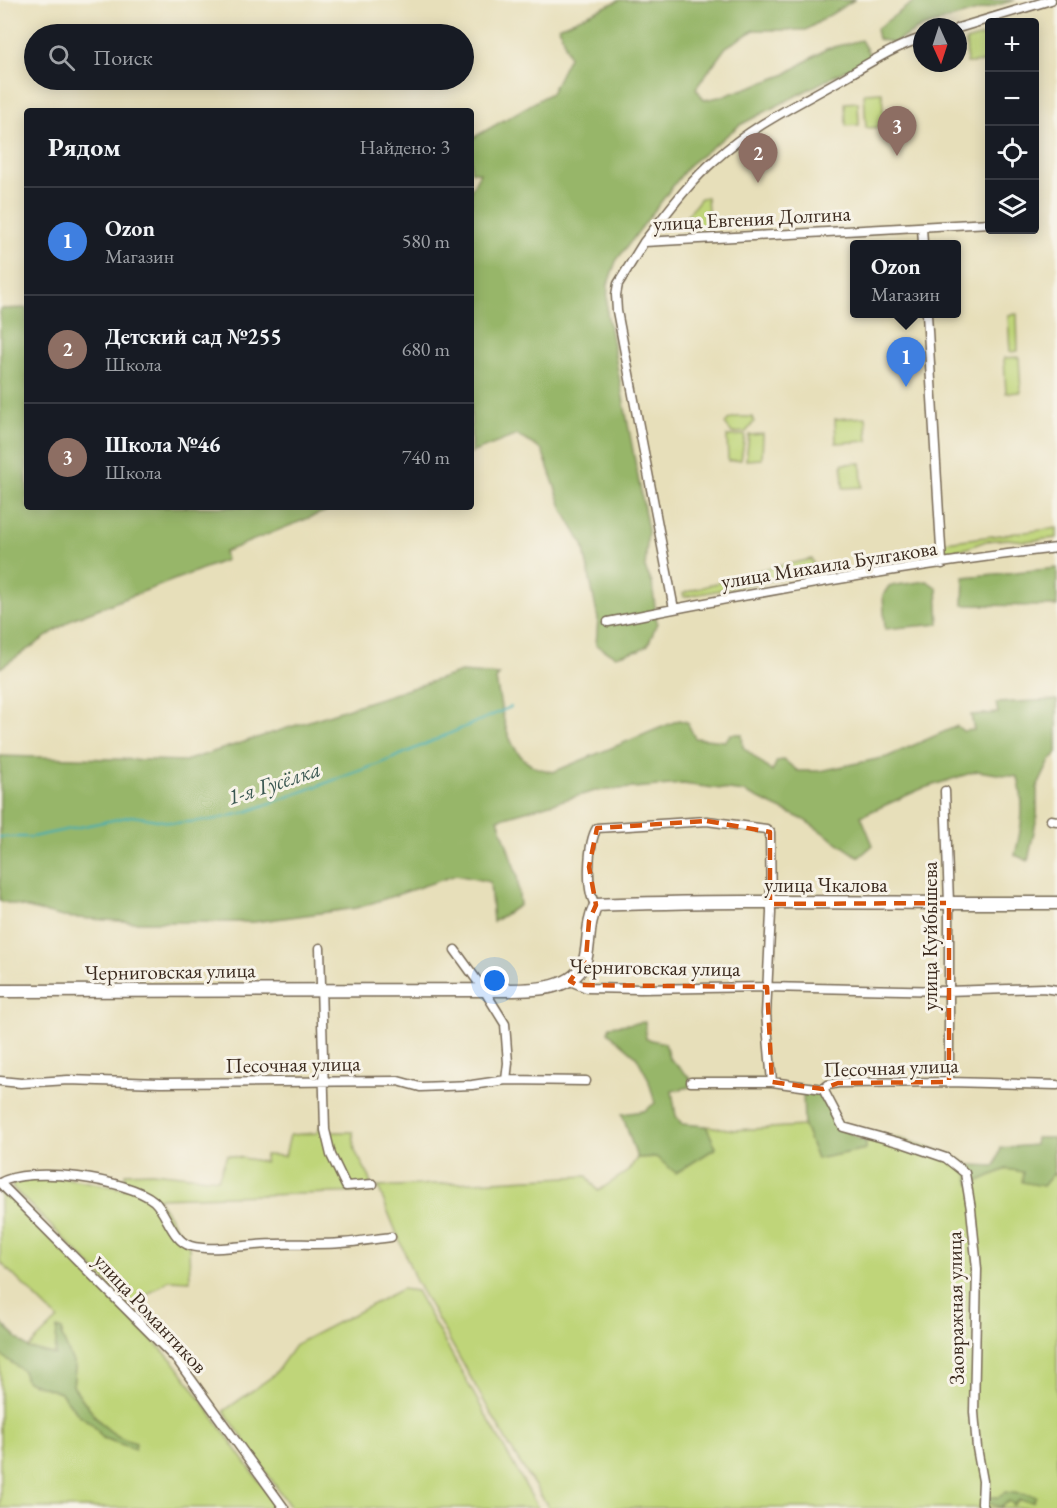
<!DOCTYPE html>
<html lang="ru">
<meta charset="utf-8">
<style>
body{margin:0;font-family:"EB Garamond",serif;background:#20242c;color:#f1f3f6}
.controls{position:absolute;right:18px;top:18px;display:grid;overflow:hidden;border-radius:6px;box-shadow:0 3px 15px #0003}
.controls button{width:54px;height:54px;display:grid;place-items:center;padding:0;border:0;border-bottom:2px solid #363941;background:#171b24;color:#f1f3f6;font:30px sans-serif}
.compass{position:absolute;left:913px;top:18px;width:54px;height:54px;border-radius:50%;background:#171b24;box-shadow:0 3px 15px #0003;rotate:177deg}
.you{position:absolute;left:495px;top:981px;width:21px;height:21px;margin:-15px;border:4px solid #fff;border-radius:50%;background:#1a73e8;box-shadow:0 0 0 9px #1a73e833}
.badge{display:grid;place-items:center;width:39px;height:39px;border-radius:50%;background:#b45309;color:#fff;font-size:20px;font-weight:700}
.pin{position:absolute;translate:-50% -50px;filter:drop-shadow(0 2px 3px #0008)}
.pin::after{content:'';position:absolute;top:32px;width:21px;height:18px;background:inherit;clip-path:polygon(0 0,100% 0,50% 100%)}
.popup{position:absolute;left:850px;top:240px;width:111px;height:78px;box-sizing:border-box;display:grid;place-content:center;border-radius:6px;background:#171b24;filter:drop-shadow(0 2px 4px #0005);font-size:20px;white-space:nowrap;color:#9ea1a6}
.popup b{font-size:22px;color:#f1f3f6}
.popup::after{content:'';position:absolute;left:50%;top:100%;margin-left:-12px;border:12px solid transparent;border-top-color:#171b24}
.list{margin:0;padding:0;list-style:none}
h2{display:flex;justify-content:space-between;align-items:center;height:78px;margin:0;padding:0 24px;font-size:26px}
h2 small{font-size:20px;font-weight:400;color:#9ea1a6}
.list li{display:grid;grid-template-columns:39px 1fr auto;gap:18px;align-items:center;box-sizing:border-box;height:108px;padding:0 24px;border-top:2px solid #363941}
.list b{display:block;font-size:22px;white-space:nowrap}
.list p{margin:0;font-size:20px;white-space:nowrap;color:#9ea1a6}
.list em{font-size:20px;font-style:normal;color:#9ea1a6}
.icon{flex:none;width:33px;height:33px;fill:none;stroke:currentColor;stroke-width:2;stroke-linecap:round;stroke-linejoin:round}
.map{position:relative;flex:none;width:1057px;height:1508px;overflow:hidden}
.search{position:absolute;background:#171b24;box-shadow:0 3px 15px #0003;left:24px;top:24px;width:450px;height:66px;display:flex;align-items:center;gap:15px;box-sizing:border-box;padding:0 21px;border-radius:33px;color:#9ea1a6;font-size:22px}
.panel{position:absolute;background:#171b24;box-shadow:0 3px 15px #0003;left:24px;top:108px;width:450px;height:402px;border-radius:6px}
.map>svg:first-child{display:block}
.green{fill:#bfd579;stroke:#7d804c;stroke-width:1.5}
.forest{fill:#97b669;stroke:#697044;stroke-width:1.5}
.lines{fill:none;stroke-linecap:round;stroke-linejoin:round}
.stream{stroke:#3badb3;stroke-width:2}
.street-casing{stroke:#776955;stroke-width:11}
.secondary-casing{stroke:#776955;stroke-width:15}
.street{stroke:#fff;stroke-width:8}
.secondary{stroke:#fff;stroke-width:12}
.marked{fill:none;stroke:#d7540e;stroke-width:4.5;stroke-dasharray:12 8;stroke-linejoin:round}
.labels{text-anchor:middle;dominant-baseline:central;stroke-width:6;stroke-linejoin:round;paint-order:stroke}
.street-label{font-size:21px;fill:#3b2a1e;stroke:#f7f3e8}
.water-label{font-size:22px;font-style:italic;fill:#3b5852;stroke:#f7f3e8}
</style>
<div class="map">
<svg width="1057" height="1508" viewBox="0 0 1057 1508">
<rect width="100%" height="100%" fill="#f7f3e8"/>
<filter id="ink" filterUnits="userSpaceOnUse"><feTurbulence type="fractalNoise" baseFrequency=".0167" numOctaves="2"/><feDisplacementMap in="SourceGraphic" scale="12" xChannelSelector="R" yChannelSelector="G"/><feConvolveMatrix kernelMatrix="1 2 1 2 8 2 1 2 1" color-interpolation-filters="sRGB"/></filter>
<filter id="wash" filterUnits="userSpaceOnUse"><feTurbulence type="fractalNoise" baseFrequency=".008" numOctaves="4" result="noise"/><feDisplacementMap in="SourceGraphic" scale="24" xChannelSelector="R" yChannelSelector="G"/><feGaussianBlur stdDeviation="1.35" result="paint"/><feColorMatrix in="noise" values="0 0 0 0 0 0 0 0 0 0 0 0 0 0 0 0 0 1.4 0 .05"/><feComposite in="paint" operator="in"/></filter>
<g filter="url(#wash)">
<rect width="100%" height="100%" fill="#e7dfba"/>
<path class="green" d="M 989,34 L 989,62 L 967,63 L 966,41 Z
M 882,92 L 884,127 L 866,128 L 864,93 Z
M 858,102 L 859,125 L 846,126 L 845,103 Z
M 707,197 L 709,228 L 682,229 L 681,223 L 701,198 Z
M 1017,314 L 1018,351 L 1010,352 L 1008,315 Z
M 1019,357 L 1021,392 L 1006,393 L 1004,358 Z
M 752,417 L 754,422 L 746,432 L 732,433 L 725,424 C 729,415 743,417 752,417 Z
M 866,417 L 868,441 L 836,443 L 835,419 Z
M 763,434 L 762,459 L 746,460 L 749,435 Z
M 745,435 L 741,460 L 728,461 L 727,436 Z
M 861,463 L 862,487 L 843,488 L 842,464 Z
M 1057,528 L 1057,538 L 1025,541 L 1007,539 L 986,541 L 967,548 L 956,550 L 953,553 L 944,551 L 943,545 L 945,542 Z
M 812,559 L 815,572 L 684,597 L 683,593 L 760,570 Z
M 326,1124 L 330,1132 L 353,1132 L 355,1151 L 370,1178 L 370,1192 L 157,1198 L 189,1247 L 190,1281 L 169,1280 L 131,1306 L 12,1187 L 16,1180 L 66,1178 L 125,1189 L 125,1173 L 152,1172 L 218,1179 L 227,1155 L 265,1162 L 265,1155 L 285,1156 L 290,1135 L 317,1133 L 321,1125 Z
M 706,1126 L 735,1130 L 804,1126 L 817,1159 L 865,1149 L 866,1142 L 874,1133 C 908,1140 940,1148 970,1165 L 967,1172 L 977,1182 C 990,1173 1007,1165 1023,1172 C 1030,1174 1037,1181 1043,1186 L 1054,1173 L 1057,1173 L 1057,1504 L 1042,1508 L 549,1508 L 513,1452 L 416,1281 L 378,1187 L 587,1176 L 598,1191 L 628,1171 L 637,1158 L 656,1157 L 677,1172 L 716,1148 Z
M 0,1187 L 175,1363 L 278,1508 L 0,1508 L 0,1354 L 24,1371 L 26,1381 L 61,1393 L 77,1413 L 93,1425 L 103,1438 L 136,1443 C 103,1435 92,1412 73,1386 L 75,1367 L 62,1337 L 62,1330 L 57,1329 L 56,1355 L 28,1348 L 58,1319 L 0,1262 Z
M 402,1289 L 416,1291 L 538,1508 L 291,1508 L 224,1411 L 274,1375 L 296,1344 Z"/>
<path class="forest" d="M 620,0 L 854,0 L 806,30 L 754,30 L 726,47 L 696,88 L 704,100 L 724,96 L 784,75 L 826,49 L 861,40 L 871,57 L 740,125 L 689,165 L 616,261 L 608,284 L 607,313 L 648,530 L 645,568 L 652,583 L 657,623 L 648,645 L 639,650 L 615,656 L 596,645 L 598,619 L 583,545 L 563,510 L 542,450 L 517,435 L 471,453 L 471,190 L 480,173 L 471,171 L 471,139 L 551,93 L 569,57 L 559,27 Z
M 916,0 L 1015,0 L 922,27 L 893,43 L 878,39 L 876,29 Z
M 27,308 L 27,507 L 336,507 L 224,552 L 226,560 L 74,618 L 0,668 L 0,309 Z
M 1057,568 L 1057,606 L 963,605 L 964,577 Z
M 927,581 L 937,588 L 939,624 L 885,629 L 883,595 L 889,586 Z
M 461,672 L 499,675 L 496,680 C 502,708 504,748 531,765 C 537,769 546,770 553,772 L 679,720 L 687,722 L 695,738 L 725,741 L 731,734 L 742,734 L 743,747 L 772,772 L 777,761 L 784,760 L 798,771 L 820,771 L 887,757 L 957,726 L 963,731 L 974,730 L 971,715 L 998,713 L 996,703 L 1057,700 L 1057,753 L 1050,761 L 1037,788 L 1037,817 L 1028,861 L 1015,855 C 1022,827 1025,805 1018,777 L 977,771 L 921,789 L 861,816 L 873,845 L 859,857 L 804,820 L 744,792 L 683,784 L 595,791 L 498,819 L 517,875 L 520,905 L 493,922 L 490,882 L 456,875 L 357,908 L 254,922 L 134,922 L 63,917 L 0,901 L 0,756 L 185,761 Z
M 645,1022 L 646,1039 L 665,1043 L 669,1058 L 698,1085 L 672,1091 L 676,1116 L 682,1124 L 706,1126 L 716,1148 L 676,1173 L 656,1157 L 637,1158 L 622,1114 L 644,1111 L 655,1103 L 648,1078 L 636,1056 L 608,1032 L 610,1026 Z
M 803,1089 L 819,1093 L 823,1097 L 840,1128 L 866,1142 L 866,1149 L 817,1159 L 804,1126 Z
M 1036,1138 L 1053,1138 L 1054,1173 L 1043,1186 L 1022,1182 L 1023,1172 L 1006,1169 L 970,1185 L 967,1172 L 970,1165 L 995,1166 L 1001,1148 L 1035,1145 Z
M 0,1322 L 28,1348 L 55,1355 L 57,1328 L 62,1330 L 62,1337 L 75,1367 L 73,1386 C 92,1412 103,1435 136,1443 L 135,1449 L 103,1438 L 93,1425 L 77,1413 L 61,1393 L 26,1381 L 23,1371 L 0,1354 Z
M 1005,1492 L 1036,1496 L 1033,1502 L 1019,1500 L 1014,1505 L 1009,1501 L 1001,1507 L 987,1503 L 988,1497 L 999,1497 Z"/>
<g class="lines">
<path class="stream" d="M 0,837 L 32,837 L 132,816 L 176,823 L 212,820 L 243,813 L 384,762 L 511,707"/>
</g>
</g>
<g filter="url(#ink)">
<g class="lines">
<defs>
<path id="street" d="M 958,28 L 1051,0
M 922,227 L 923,244
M 644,242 C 666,214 688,183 716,159 C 752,126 798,104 840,80 C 866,65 893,47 922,38
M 927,314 L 942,564
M 674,609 L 617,311 L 616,295 L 618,284 L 644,242 L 990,223
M 608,622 C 757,592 906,565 1057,548
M 945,791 L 949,903 L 949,1082
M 1051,820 L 1057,821
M 596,905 C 585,893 588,842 597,828 L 707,821 L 766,829 L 770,832 L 771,913 L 766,1014 L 772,1082
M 320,948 L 325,1130 L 331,1155 L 346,1186 L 373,1184
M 455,950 L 484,990 L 505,1024 L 508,1063 L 506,1080
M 570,981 L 587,988 L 640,989 L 767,987 L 947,991 L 1043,988 L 1057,990
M 0,1081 L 21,1083 L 68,1080 L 160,1083 L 398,1081 L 420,1087 L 472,1085 L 506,1080 L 586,1081
M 691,1082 L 772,1082 L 823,1089 L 828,1085 L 838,1083 L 949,1082 L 1057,1085
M 823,1089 L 843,1127 L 905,1144 L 946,1158 L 965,1173 L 971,1209 L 977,1269 L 974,1412 L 977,1448 L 983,1481 L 982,1503 L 984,1508
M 0,1183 L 178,1361 L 284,1508
M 0,1183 C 28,1165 128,1179 154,1201 C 167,1213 172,1241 191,1246 C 212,1252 250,1244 273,1244 C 295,1243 318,1245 341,1243 C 358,1242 374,1239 391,1237"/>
<path id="secondary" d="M 0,991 L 484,990 C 516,989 578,997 586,956 C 590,936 587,925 596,905 C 749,899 903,904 1057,903"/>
</defs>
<use href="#street" class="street-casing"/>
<use href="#secondary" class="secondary-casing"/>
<use href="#street" class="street"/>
<use href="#secondary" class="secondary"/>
</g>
</g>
<path class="marked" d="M 707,821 L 770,832 L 770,904 L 949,903 L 949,1082 L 838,1083 L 823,1089 L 772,1082 L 767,987 L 577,985 L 570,981 L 586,958 L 589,921 L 596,905 L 589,867 L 597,828 Z"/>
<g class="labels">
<g class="street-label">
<text transform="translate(752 218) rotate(-3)">улица Евгения Долгина</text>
<text transform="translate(829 564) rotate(-9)">улица Михаила Булгакова</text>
<text x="826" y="884">улица Чкалова</text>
<text transform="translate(929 936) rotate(-90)">улица Куйбышева</text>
<text transform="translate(655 967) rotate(1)">Черниговская улица</text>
<text transform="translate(170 971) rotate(-1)">Черниговская улица</text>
<text transform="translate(293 1064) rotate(-1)">Песочная улица</text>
<text transform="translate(891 1067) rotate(-2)">Песочная улица</text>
<text transform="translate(955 1308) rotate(-91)">Заовражная улица</text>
<text transform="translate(151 1313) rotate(47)">улица Романтиков</text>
</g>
<g class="water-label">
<text transform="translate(274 783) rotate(-18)">1-я Гусёлка</text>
</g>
</g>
</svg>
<div class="controls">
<button>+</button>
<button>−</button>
<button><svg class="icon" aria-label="locate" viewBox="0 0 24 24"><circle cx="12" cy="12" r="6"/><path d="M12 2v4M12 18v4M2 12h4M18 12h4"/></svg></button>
<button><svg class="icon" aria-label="layers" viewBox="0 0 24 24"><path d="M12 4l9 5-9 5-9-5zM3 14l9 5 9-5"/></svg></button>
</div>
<svg class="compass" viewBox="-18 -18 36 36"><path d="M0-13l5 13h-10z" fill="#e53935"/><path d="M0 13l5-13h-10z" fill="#9ea1a6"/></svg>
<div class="you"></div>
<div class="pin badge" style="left:906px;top:387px;background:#3f7fe0">1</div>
<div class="popup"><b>Ozon</b>Магазин</div>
<div class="pin badge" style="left:758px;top:183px;background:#8d6e63">2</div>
<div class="pin badge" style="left:897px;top:156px;background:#8d6e63">3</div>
<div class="search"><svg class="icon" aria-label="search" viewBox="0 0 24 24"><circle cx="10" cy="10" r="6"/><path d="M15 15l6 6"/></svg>Поиск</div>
<section class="panel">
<h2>Рядом<small>Найдено: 3</small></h2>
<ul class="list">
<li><span class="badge" style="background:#3f7fe0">1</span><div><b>Ozon</b><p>Магазин</p></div><em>580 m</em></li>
<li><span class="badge" style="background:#8d6e63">2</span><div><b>Детский сад №255</b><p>Школа</p></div><em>680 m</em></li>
<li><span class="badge" style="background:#8d6e63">3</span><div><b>Школа №46</b><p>Школа</p></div><em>740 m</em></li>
</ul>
</section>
</div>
